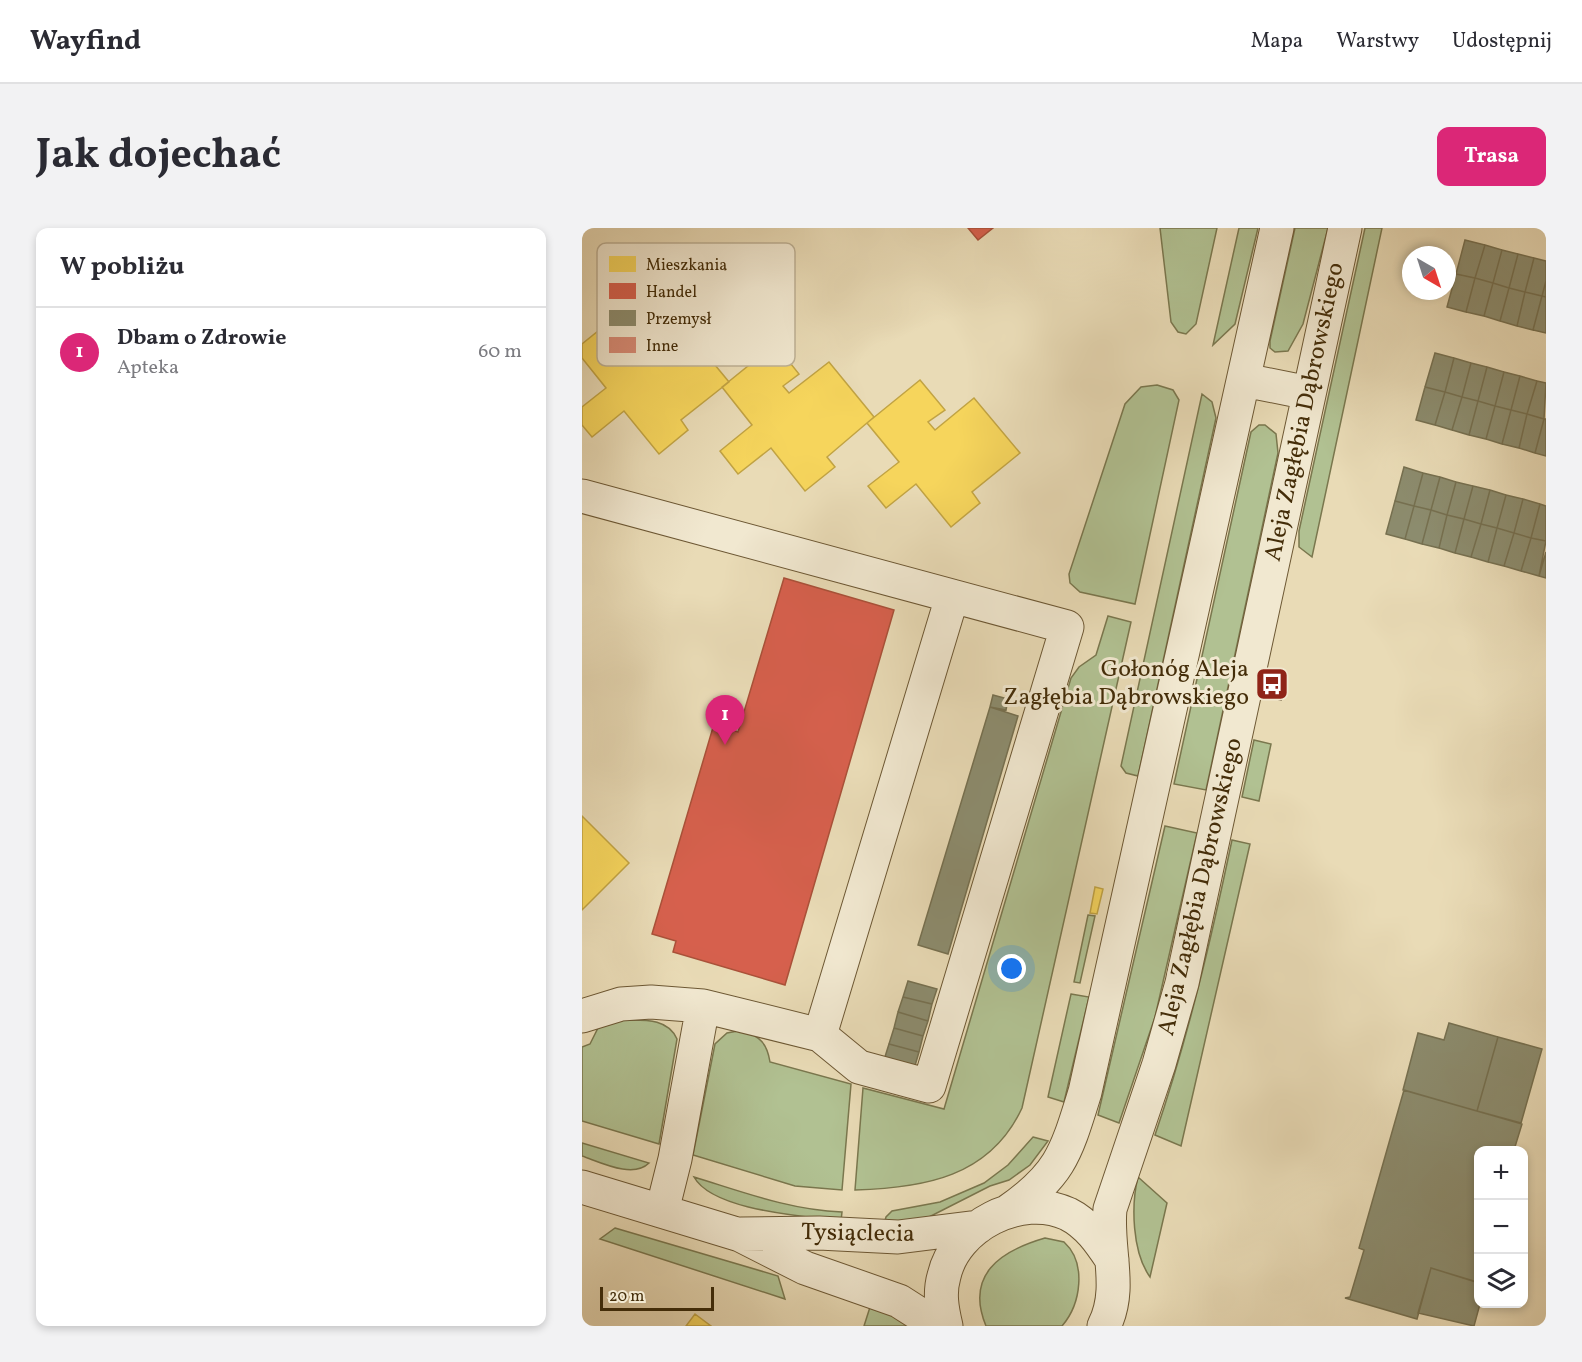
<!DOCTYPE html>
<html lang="pl">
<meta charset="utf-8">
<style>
body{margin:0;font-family:Vollkorn,serif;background:#f2f2f3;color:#2b2b33}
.controls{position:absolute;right:18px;bottom:18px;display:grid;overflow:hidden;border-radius:12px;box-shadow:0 3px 9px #0003}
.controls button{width:54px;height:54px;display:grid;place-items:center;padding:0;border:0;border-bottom:2px solid #e1e1e2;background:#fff;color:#2b2b33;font:30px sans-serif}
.compass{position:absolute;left:820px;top:18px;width:54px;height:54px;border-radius:50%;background:#fff;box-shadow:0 3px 9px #0003;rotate:141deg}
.scale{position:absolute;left:18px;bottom:15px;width:114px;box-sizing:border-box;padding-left:6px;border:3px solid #442d09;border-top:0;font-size:16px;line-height:21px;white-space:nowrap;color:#442d09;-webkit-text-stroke:4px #f1e8d0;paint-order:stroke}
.you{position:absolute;left:430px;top:741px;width:21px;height:21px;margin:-15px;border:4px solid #fff;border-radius:50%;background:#1a73e8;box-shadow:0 0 0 9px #1a73e833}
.badge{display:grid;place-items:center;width:39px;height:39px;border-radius:50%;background:#db2777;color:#fff;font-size:20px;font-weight:700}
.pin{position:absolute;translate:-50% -50px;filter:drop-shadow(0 2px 3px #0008)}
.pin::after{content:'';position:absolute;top:32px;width:21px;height:18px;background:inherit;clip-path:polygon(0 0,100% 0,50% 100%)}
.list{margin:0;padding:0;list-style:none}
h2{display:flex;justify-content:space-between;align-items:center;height:78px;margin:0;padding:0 24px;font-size:26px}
h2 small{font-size:20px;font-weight:400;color:#7c7c81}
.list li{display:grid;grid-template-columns:39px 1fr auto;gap:18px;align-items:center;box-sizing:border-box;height:90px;padding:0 24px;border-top:2px solid #e1e1e2}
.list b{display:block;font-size:22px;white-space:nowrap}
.list p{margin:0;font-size:20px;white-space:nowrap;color:#7c7c81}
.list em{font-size:20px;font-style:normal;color:#7c7c81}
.icon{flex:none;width:33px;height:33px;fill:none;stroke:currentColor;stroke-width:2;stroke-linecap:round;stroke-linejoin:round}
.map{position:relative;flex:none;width:964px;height:1098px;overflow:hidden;border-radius:12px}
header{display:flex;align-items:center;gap:36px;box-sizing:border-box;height:84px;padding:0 30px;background:#fff;border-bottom:2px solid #e1e1e2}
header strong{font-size:28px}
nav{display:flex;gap:33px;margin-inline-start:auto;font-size:21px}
.intro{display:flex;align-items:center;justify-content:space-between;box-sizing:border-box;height:144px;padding:0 36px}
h1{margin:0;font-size:42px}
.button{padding:15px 27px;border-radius:12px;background:#db2777;color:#fff;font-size:21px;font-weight:700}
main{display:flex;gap:36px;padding:0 36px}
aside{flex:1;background:#fff;border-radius:12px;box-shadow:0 3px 9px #0003}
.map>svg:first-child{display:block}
.green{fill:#b1c192;stroke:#7a774e;stroke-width:1.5}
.homes{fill:#f6d55c;stroke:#c1a343;stroke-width:1.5}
.shops{fill:#d6604d;stroke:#aa5139;stroke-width:1.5}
.industry{fill:#8c8c6e;stroke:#767050;stroke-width:1.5}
.building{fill:#d88b76;stroke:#442d09;stroke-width:1.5}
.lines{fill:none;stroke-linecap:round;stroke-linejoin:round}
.minor-casing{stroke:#6d5834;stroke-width:35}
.minor{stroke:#f1e8d0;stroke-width:33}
.labels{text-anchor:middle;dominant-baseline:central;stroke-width:6;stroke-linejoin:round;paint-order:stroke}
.street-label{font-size:24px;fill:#442d09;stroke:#f1e8d0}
.poi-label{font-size:24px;fill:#442d09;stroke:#f1e8d0;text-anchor:end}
.key{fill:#f1e8d0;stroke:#bdb094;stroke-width:1.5}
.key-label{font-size:16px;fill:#442d09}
</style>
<header>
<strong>Wayfind</strong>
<nav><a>Mapa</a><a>Warstwy</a><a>Udostępnij</a></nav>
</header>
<div class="intro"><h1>Jak dojechać</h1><a class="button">Trasa</a></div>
<main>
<aside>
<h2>W pobliżu<small></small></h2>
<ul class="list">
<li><span class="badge">1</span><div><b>Dbam o Zdrowie</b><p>Apteka</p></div><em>60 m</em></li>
</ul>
</aside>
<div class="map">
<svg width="964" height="1098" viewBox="0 0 964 1098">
<rect width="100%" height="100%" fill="#e9dbb6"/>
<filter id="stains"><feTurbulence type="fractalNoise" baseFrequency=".00333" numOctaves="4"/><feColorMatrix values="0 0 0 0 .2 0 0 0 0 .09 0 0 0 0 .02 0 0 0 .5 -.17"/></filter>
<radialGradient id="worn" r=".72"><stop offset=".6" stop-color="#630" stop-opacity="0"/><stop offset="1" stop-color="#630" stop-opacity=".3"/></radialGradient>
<path class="green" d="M 578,0 L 635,0 L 614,96 L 604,106 L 596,104 L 589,94 Z
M 657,0 L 676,0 L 653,96 L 631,117 Z
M 713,0 L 746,0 L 721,96 L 706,123 L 693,124 L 688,120 L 688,113 Z
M 783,0 L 800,0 L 730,329 L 717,319 L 717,303 Z
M 575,157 L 591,162 L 597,172 L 553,376 L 498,364 L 488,355 L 487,346 L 543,176 L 559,159 Z
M 620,166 L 630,174 L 634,190 L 556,548 L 544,545 L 539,538 Z
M 677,197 L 683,197 L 694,206 L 696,225 L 624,562 L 592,556 L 669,204 Z
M 526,388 L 549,394 L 440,880 C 408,949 342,960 273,962 L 281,860 L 362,881 L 489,450 L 497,439 L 514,427 Z
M 672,512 L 689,516 L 677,573 L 660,569 Z
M 583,598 L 615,605 L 573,789 L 537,895 L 516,887 Z
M 650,612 L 668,616 L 599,918 L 573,907 C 606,810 629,712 650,612 Z
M 506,687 L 513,688 L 498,755 L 492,754 Z
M 489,766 L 507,769 L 482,874 L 466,869 Z
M 43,792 C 62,792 86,790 95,811 L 77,916 L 0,893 L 0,819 L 8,816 L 18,796 Z
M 161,802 C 178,809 185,815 188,834 L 269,856 L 260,962 L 213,958 L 111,927 L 133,816 L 145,805 Z
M 451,909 L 466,913 L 448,937 L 427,952 L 408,958 L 347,989 L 302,996 L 304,989 L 310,983 L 358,974 L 402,955 L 426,937 Z
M 0,915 L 67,935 C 51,951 18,934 0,928 Z
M 112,949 C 161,964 208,982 260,984 L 259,993 C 223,988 131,983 112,949 Z
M 556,949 L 585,975 L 568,1049 C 550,1024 549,977 556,949 Z
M 33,1000 L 196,1048 L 203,1071 L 18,1011 Z
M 463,1010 L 482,1014 C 505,1035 499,1076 480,1098 L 404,1098 C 383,1047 418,1023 463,1010 Z
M 289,1076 L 304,1082 L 326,1098 L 282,1098 Z"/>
<path class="homes" d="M 47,78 L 71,108 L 55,121 L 61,129 L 100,97 L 147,154 L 99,192 L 106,202 L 77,226 L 42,183 L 10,209 L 0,197 L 0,179 L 24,160 L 0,130 L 0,116 Z
M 193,116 L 217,146 L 201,158 L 207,165 L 247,134 L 292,189 L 245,229 L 253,239 L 223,263 L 189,220 L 156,246 L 138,223 L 170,197 L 140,159 Z
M 338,152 L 363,182 L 346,194 L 353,202 L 392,170 L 438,225 L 390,264 L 398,275 L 369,299 L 334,256 L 304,280 L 286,258 L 317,234 L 285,195 Z
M 0,588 L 47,635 L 0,682 Z
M 513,659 L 521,661 L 515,686 L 508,685 Z
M 113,1086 L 129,1098 L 104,1098 Z"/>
<path class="shops" d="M 386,0 L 411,0 L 396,12 Z
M 202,350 L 312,382 L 203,757 L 91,724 L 94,713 L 70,706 L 132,496 L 156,504 Z"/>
<path class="industry" d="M 883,12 L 903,17 L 893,50 L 874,46 Z
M 903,17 L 920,22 L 911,55 L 893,50 Z
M 920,22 L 936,26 L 927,60 L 911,55 Z
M 936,26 L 952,30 L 943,64 L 927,60 Z
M 952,30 L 964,33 L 964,53 L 960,68 L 943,64 Z
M 874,46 L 893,50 L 884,84 L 865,79 Z
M 893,50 L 911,55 L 902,88 L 884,84 Z
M 964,53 L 964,69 L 960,68 Z
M 911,55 L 927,60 L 918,93 L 902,88 Z
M 927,60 L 943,64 L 935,98 L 918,93 Z
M 943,64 L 960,68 L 951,102 L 935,98 Z
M 960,68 L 964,69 L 964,105 L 951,102 Z
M 853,125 L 872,130 L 863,164 L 843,159 Z
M 872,130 L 889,135 L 880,169 L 863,164 Z
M 889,135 L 905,139 L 896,173 L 880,169 Z
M 905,139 L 922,144 L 913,178 L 896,173 Z
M 922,144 L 938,148 L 929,182 L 913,178 Z
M 938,148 L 955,153 L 945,186 L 929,182 Z
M 955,153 L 964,155 L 962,191 L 945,186 Z
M 843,159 L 863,164 L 853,197 L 834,192 Z
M 863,164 L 880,169 L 870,202 L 853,197 Z
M 880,169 L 896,173 L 887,207 L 870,202 Z
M 896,173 L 913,178 L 904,211 L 887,207 Z
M 913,178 L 929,182 L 920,216 L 904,211 Z
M 929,182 L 945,186 L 937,220 L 920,216 Z
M 945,186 L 962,191 L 953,225 L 937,220 Z
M 962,191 L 964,191 L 964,228 L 953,225 Z
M 822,239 L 841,245 L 832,278 L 813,273 Z
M 841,245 L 858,249 L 849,282 L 832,278 Z
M 858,249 L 874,254 L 865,287 L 849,282 Z
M 874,254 L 891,258 L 882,291 L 865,287 Z
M 891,258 L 908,262 L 899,296 L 882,291 Z
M 908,262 L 924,267 L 915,300 L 899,296 Z
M 924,267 L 941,271 L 932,305 L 915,300 Z
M 941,271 L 958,276 L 949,310 L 932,305 Z
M 813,273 L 832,278 L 823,311 L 804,306 Z
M 958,276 L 964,278 L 964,313 L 949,310 Z
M 832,278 L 849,282 L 840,316 L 823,311 Z
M 849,282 L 865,287 L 857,320 L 840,316 Z
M 865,287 L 882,291 L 873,325 L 857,320 Z
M 882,291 L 899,296 L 889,329 L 873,325 Z
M 899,296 L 915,300 L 906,334 L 889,329 Z
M 915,300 L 932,305 L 922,338 L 906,334 Z
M 932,305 L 949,310 L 939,343 L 922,338 Z
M 949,310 L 964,313 L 957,348 L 939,343 Z
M 964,324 L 964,350 L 957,348 Z
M 411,467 L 426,471 L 424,482 L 408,479 Z
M 408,479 L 436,488 L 366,726 L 336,717 Z
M 326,753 L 355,761 L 350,776 L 321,769 Z
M 321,769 L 350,776 L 346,793 L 316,784 Z
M 316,784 L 346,793 L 341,808 L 312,800 Z
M 867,795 L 916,809 L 895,883 L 821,862 L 836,805 L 862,812 Z
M 312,800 L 341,808 L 337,824 L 307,816 Z
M 916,809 L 960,821 L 939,895 L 895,883 Z
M 307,816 L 337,824 L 332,841 L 302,832 Z
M 822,862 L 940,896 L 932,922 L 897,922 L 895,1054 L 849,1040 L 835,1091 L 763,1070 L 768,1069 L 782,1022 L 777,1020 Z
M 849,1040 L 897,1055 L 898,1076 L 892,1098 L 836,1085 Z"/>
<path class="building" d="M 697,445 L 704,446 L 699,472 L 691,470 Z"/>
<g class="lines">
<defs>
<path id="minor" d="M 662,152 L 727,165
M 0,268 L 485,399 L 347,858 L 277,839 L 238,807 L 121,778 L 69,774 L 39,776 L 0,788
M 238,807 L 370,369
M 0,959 L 158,1007 L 223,1040 L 317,1073 L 356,1098
M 80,983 L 93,931 L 121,778
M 425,984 C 479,947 484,925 503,864 L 695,0
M 159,1006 L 237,1005 L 316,1009 L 396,999
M 364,1098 C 360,1081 357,1065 362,1048 C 373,998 439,964 486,986 C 506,996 518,1014 530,1032
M 522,1098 C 541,1061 524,1021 528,981 L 577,836 L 600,755 L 763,0"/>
</defs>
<use href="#minor" class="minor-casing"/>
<use href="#minor" class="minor"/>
</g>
<defs>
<symbol id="bus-square" viewBox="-11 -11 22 22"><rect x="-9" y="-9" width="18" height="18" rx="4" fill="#8f2418" stroke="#f1e8d0"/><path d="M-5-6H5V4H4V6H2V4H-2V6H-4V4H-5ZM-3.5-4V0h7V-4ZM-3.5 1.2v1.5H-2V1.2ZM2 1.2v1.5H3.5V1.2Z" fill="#fff"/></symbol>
</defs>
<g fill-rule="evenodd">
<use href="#bus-square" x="671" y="437" width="38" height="38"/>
</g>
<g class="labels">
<g class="street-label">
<text transform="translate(723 184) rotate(-78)">Aleja Zagłębia Dąbrowskiego</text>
<text transform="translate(619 659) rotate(-77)">Aleja Zagłębia Dąbrowskiego</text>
<text transform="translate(276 1006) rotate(1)">Tysiąclecia</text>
</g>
<g class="poi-label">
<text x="667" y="442">Gołonóg Aleja<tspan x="667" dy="28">Zagłębia Dąbrowskiego</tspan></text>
</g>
</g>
<rect x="15" y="15" width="198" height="123" rx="9" class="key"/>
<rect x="27" y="28" width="27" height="16" fill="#f6d55c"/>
<rect x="27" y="55" width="27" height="16" fill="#d6604d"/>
<rect x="27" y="82" width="27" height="16" fill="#8c8c6e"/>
<rect x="27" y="109" width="27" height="16" fill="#d88b76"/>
<g class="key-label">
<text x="64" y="42">Mieszkania</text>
<text x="64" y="69">Handel</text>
<text x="64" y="96">Przemysł</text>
<text x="64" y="123">Inne</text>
</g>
<rect width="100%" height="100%" filter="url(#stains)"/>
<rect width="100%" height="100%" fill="url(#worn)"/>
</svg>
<div class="controls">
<button>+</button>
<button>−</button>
<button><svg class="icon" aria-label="layers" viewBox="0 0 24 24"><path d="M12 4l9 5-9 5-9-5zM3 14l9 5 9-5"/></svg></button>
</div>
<svg class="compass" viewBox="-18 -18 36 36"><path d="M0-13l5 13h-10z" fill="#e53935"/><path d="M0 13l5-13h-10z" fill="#7c7c81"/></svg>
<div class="scale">20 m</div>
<div class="you"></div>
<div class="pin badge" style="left:143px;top:517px">1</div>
</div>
</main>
